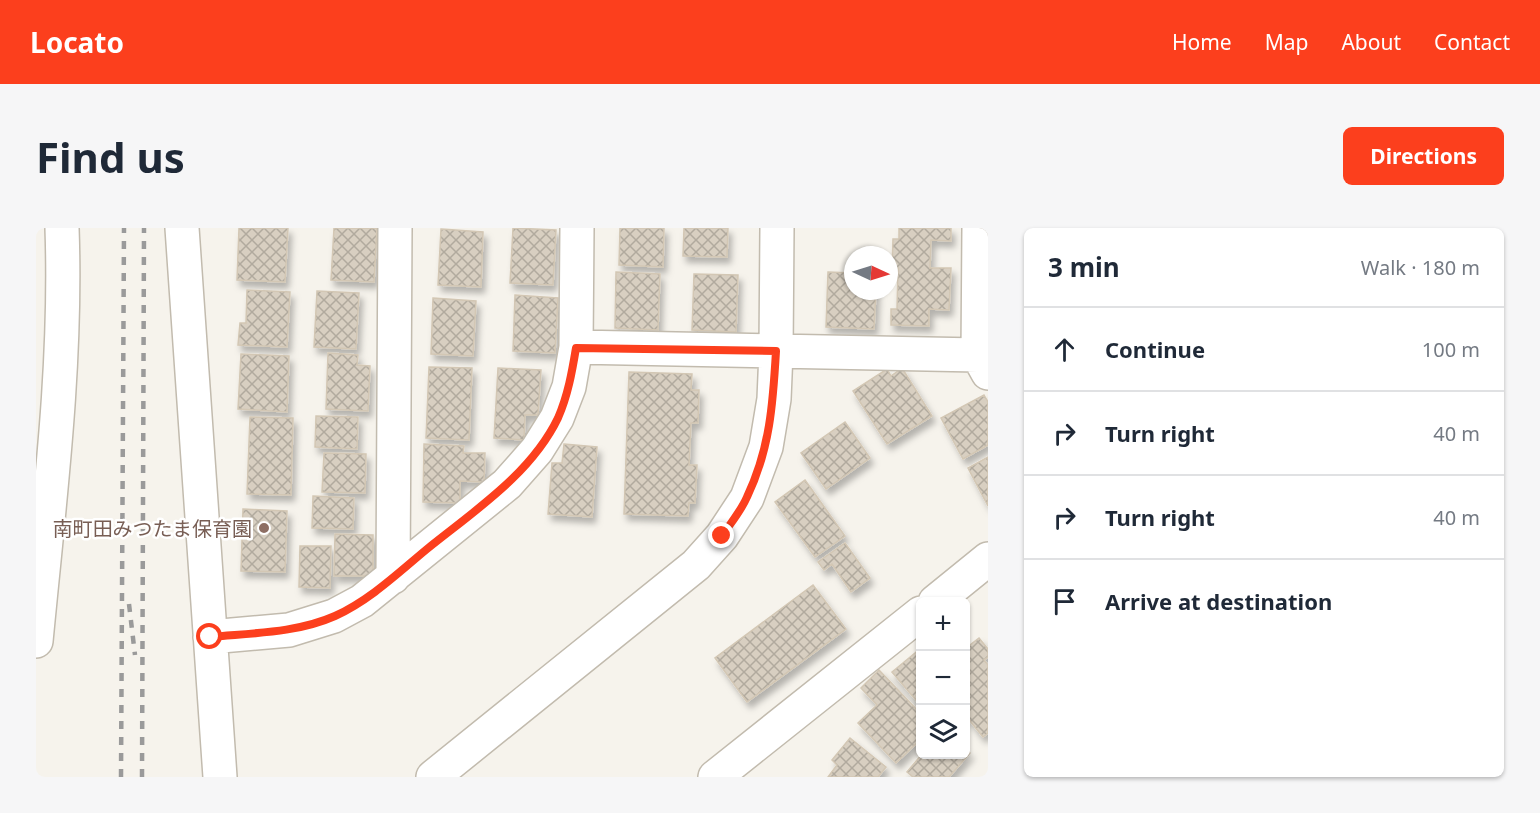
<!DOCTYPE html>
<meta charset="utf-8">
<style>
body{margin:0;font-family:"Noto Sans","Noto Sans JP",sans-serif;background:#f6f6f7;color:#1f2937}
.controls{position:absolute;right:18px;bottom:18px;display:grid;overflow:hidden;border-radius:9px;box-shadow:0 2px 4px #0004}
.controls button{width:54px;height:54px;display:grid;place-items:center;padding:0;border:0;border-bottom:2px solid #e0e1e3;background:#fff;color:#1f2937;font:30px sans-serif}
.compass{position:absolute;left:808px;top:18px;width:54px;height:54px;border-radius:50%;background:#fff;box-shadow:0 2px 4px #0004;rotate:94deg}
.stop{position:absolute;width:18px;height:18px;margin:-14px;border:4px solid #fc3f1d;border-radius:50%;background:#fff}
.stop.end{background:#fc3f1d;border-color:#fff;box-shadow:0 2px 6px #0008}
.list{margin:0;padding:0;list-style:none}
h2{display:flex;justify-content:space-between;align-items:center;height:78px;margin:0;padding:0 24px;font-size:26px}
h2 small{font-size:20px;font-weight:400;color:#747a83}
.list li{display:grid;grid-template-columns:39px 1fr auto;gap:18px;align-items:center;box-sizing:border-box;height:84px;padding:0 24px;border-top:2px solid #e0e1e3}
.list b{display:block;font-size:22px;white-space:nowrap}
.list em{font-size:20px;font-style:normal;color:#747a83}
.icon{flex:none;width:33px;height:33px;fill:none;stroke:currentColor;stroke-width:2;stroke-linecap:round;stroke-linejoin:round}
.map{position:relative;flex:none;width:952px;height:549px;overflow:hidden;border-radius:9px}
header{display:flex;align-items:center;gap:36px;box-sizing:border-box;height:84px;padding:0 30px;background:#fc3f1d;color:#fff}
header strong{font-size:28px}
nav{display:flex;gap:33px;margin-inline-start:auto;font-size:21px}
.intro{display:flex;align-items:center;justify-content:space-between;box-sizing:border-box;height:144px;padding:0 36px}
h1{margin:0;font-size:42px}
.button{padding:15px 27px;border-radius:9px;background:#fc3f1d;color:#fff;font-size:21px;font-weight:700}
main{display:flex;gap:36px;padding:0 36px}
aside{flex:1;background:#fff;border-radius:9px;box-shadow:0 2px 4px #0004}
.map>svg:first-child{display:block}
.building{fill:url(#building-cross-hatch);stroke:#d3c7b4;stroke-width:1.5;filter:url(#shadow)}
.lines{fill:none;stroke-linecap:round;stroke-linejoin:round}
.minor-casing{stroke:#c2bbae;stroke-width:36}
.minor{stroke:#fff;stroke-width:33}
.rail{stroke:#9a9a9a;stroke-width:4.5;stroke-dasharray:8 8;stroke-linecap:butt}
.route{stroke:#fc3f1d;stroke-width:8}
.education-dot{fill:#8d6e63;stroke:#fff;stroke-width:2}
.labels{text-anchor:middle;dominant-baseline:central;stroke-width:5;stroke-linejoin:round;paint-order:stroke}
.education-label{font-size:20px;fill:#785e54;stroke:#fff;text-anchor:end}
</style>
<header>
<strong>Locato</strong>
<nav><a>Home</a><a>Map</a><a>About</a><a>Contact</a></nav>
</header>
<div class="intro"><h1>Find us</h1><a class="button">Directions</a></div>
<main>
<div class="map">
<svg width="952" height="549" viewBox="0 0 952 549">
<defs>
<pattern id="building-cross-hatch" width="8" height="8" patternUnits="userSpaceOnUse" patternTransform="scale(1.5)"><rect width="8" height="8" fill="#d8cfc1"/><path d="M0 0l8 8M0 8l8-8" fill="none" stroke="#b1aa9e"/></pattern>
<filter id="shadow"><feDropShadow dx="3.5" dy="6" stdDeviation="3" flood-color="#0004"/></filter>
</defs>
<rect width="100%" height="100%" fill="#f6f3ec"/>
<path class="building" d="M 203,0 L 252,0 L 249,54 L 201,52 Z
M 298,0 L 341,0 L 338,54 L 295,52 Z
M 477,0 L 520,2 L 517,57 L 474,55 Z
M 584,0 L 628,0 L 627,39 L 583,37 Z
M 648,0 L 692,0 L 691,29 L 647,28 Z
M 863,0 L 915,0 L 915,13 L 895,12 L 894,40 L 915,40 L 913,82 L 893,81 L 893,98 L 855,97 L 855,81 L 861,81 L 862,40 L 856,41 L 857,11 L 863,11 Z
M 405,1 L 447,4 L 445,59 L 402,57 Z
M 580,44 L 624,46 L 622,102 L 579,100 Z
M 792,44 L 817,45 L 817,63 L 840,63 L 838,101 L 790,99 Z
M 658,46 L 702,47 L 700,104 L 656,102 Z
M 211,62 L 254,64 L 251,119 L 202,117 L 204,95 L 210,95 Z
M 281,63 L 323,65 L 320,121 L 278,119 Z
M 479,67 L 522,70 L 519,125 L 477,123 Z
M 397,70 L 440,73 L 437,128 L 395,126 Z
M 292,125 L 322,127 L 321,137 L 334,138 L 332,183 L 290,181 Z
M 205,126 L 253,128 L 251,184 L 202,181 Z
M 393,139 L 436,140 L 433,212 L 390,210 Z
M 462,140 L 505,142 L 502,187 L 489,187 L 488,212 L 458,210 Z
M 866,140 L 896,188 L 851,216 L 817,163 L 851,141 L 855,148 Z
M 593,144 L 656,146 L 655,162 L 663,162 L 662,195 L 655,195 L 653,237 L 661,237 L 659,275 L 653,275 L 652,288 L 588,286 Z
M 948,167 L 952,174 L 952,217 L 927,231 L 905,190 Z
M 280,188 L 322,189 L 321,221 L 279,219 Z
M 214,189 L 257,190 L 255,267 L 211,266 Z
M 809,194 L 834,230 L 790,261 L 765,225 Z
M 388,216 L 428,218 L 427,225 L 449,225 L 448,254 L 424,253 L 424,275 L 387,274 Z
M 528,216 L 561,219 L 556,289 L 512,286 L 516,235 L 526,235 Z
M 288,225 L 330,226 L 329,265 L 286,264 Z
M 952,229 L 952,278 L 932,240 Z
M 769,252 L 809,308 L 779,329 L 739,274 Z
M 277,268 L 318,270 L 317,301 L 276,300 Z
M 207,281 L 251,283 L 249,344 L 205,343 Z
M 299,306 L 337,307 L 337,348 L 298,348 Z
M 809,315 L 834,350 L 815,364 L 796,336 L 788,342 L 782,334 Z
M 264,318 L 295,318 L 294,360 L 263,359 Z
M 777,357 L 810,401 L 711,474 L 679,430 Z
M 943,410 L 952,421 L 952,429 L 948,432 L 952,437 L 952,505 L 947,509 L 930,488 L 930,419 L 930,420 Z
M 885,420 L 885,478 L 856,444 Z
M 843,442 L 885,486 L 885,511 L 860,535 L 822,495 L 841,477 L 825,460 Z
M 814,510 L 850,539 L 842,549 L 792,549 L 801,537 L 796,532 Z
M 930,521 L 934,525 L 913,549 L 877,549 L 871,544 L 886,526 L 930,526 Z"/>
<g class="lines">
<defs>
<path id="minor" d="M 146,0 L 184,549
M 943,0 L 942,127 L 952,145
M 540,119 L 942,127
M 357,349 L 359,0
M 899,374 L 952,331
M 174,409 L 253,402 L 298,388 L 326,373 L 471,256 L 501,222 L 521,190 L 533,159 L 540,119 L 541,0
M 0,413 C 13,276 31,138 26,0
M 397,549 L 660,337 L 686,308 L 711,270 L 730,219 L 738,171 L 740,124 L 741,0
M 679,549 L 885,385"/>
</defs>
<use href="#minor" class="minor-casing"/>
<use href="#minor" class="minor"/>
<path class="rail" d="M 93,376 L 99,427
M 85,549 L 88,0
M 106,549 L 108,0"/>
</g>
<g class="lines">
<path class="route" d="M 174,409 C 216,405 261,405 299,388 C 334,372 362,345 391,321 C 438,283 495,246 522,190 C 532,167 536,144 540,120 L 740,123 C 737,175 734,221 711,269 C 705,283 694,296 686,308"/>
</g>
<circle class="education-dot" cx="228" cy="300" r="6"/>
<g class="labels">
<g class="education-label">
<text x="216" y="300">南町田みつたま保育園</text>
</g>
</g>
</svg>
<div class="controls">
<button>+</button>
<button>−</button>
<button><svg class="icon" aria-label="layers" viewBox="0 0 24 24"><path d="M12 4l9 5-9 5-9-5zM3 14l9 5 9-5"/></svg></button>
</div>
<svg class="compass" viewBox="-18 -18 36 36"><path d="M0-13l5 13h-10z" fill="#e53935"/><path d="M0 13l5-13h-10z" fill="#747a83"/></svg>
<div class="stop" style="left:174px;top:409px"></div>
<div class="stop end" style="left:686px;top:308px"></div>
</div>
<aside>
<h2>3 min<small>Walk · 180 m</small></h2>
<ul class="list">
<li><svg class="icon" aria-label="ahead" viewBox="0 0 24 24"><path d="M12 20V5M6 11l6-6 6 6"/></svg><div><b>Continue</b></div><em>100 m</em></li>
<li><svg class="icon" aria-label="right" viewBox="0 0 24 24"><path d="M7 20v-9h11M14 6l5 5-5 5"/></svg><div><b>Turn right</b></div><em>40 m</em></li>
<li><svg class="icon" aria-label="right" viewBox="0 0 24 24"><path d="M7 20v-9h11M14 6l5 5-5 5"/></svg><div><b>Turn right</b></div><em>40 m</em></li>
<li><svg class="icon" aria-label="arrive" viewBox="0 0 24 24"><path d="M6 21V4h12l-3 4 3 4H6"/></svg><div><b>Arrive at destination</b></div></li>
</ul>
</aside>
</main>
